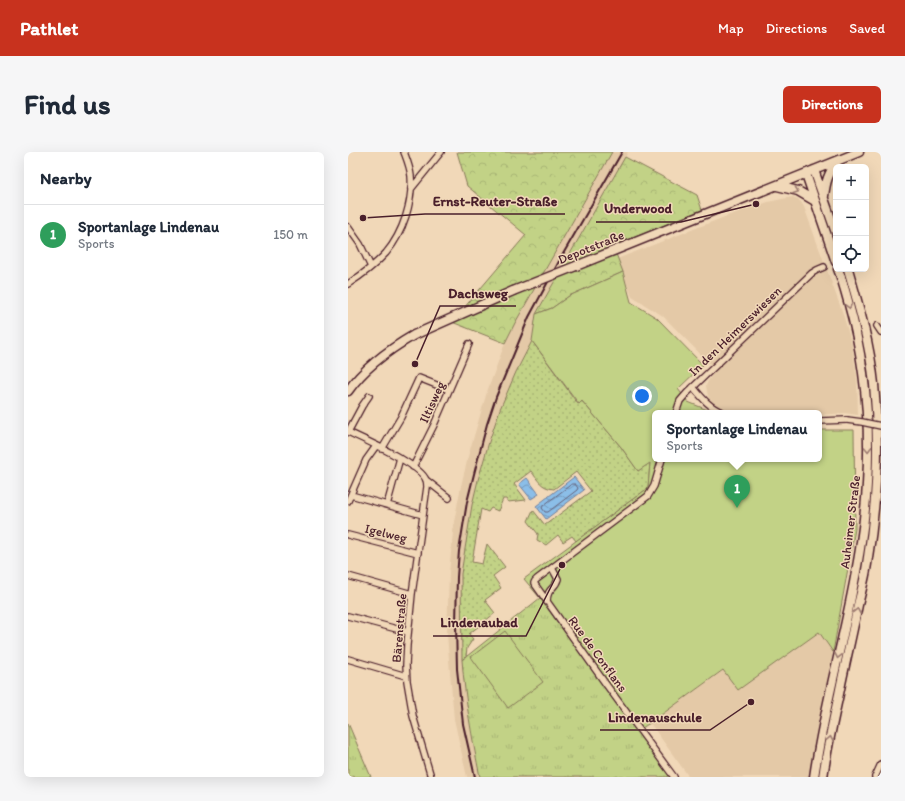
<!DOCTYPE html>
<meta charset="utf-8">
<style>
body{margin:0;font-family:Itim,sans-serif;background:#f6f6f7;color:#1f2937}
.controls{position:absolute;right:12px;top:12px;display:grid;overflow:hidden;border-radius:6px;box-shadow:0 4px 16px #0002}
.controls button{width:36px;height:36px;display:grid;place-items:center;padding:0;border:0;border-bottom:1px solid #e0e1e3;background:#fff;color:#1f2937;font:20px sans-serif}
.you{position:absolute;left:294px;top:244px;width:14px;height:14px;margin:-10px;border:3px solid #fff;border-radius:50%;background:#1a73e8;box-shadow:0 0 0 6px #1a73e833}
.badge{display:grid;place-items:center;width:26px;height:26px;border-radius:50%;background:#c8321e;color:#fff;font-size:13px;font-weight:700}
.pin{position:absolute;translate:-50% -33px;filter:drop-shadow(0 1px 2px #0008)}
.pin::after{content:'';position:absolute;top:21px;width:14px;height:12px;background:inherit;clip-path:polygon(0 0,100% 0,50% 100%)}
.popup{position:absolute;left:304px;top:258px;width:170px;height:52px;box-sizing:border-box;display:grid;place-content:center;border-radius:6px;background:#fff;filter:drop-shadow(0 1px 3px #0005);font-size:13px;white-space:nowrap;color:#747a83}
.popup b{font-size:15px;color:#1f2937}
.popup::after{content:'';position:absolute;left:50%;top:100%;margin-left:-8px;border:8px solid transparent;border-top-color:#fff}
.list{margin:0;padding:0;list-style:none}
h2{display:flex;justify-content:space-between;align-items:center;height:52px;margin:0;padding:0 16px;font-size:17px}
h2 small{font-size:13px;font-weight:400;color:#747a83}
.list li{display:grid;grid-template-columns:26px 1fr auto;gap:12px;align-items:center;box-sizing:border-box;height:60px;padding:0 16px;border-top:1px solid #e0e1e3}
.list b{display:block;font-size:15px;white-space:nowrap}
.list p{margin:0;font-size:13px;white-space:nowrap;color:#747a83}
.list em{font-size:13px;font-style:normal;color:#747a83}
.icon{flex:none;width:22px;height:22px;fill:none;stroke:currentColor;stroke-width:2;stroke-linecap:round;stroke-linejoin:round}
.map{position:relative;flex:none;width:533px;height:625px;overflow:hidden;border-radius:6px}
header{display:flex;align-items:center;gap:24px;box-sizing:border-box;height:56px;padding:0 20px;background:#c8321e;color:#fff}
header strong{font-size:19px}
nav{display:flex;gap:22px;margin-inline-start:auto;font-size:14px}
.intro{display:flex;align-items:center;justify-content:space-between;box-sizing:border-box;height:96px;padding:0 24px}
h1{margin:0;font-size:28px}
.button{padding:10px 18px;border-radius:6px;background:#c8321e;color:#fff;font-size:14px;font-weight:700}
main{display:flex;gap:24px;padding:0 24px}
aside{flex:1;background:#fff;border-radius:6px;box-shadow:0 4px 16px #0002}
.map>svg:first-child{display:block}
.built{fill:#e4c9a7}
.grass{fill:url(#grass-dots);stroke:#867858}
.forest{fill:url(#forest-crowns);stroke:#867858}
.park{fill:url(#park-tufts);stroke:#867858}
.pitch{fill:#c2d286;stroke:#867858}
.water{fill:url(#water-waves);stroke:#717e9c}
.lines{fill:none;stroke-linecap:round;stroke-linejoin:round}
.shore{stroke:#645f77;stroke-width:1}
.street-casing{stroke:#4a1f2b;stroke-width:8}
.secondary-casing{stroke:#4a1f2b;stroke-width:11}
.street{stroke:#f1d8b8;stroke-width:5.5}
.secondary{stroke:#f1d8b8;stroke-width:8}
.rail{stroke:#4a1f2b;stroke-width:2}
.street-bridge-casing{stroke:#4a1f2b;stroke-width:8;stroke-linecap:butt}
.secondary-bridge-casing{stroke:#4a1f2b;stroke-width:11;stroke-linecap:butt}
.street-bridge{stroke:#f1d8b8;stroke-width:5.5}
.secondary-bridge{stroke:#f1d8b8;stroke-width:8}
.oneway{stroke:#9e7c72}
.labels{text-anchor:middle;dominant-baseline:central;stroke-width:3;stroke-linejoin:round;paint-order:stroke}
.street-label{font-size:13px;fill:#4a1f2b;stroke:#f1d8b8}
.leader{fill:none;stroke:#4a1f2b;stroke-width:1.5}
.callout-dot{fill:#4a1f2b;stroke:#f1d8b8;stroke-width:1.5}
.callout-label{font-size:14px;text-anchor:middle;font-weight:bold;fill:#4a1f2b;stroke:#f1d8b8;stroke-width:3;stroke-linejoin:round;paint-order:stroke}
</style>
<header>
<strong>Pathlet</strong>
<nav><a>Map</a><a>Directions</a><a>Saved</a></nav>
</header>
<div class="intro"><h1>Find us</h1><a class="button">Directions</a></div>
<main>
<aside>
<h2>Nearby<small></small></h2>
<ul class="list">
<li><span class="badge" style="background:#2e9e5b">1</span><div><b>Sportanlage Lindenau</b><p>Sports</p></div><em>150 m</em></li>
</ul>
</aside>
<div class="map">
<svg width="533" height="625" viewBox="0 0 533 625">
<defs>
<pattern id="grass-dots" width="8" height="8" patternUnits="userSpaceOnUse"><rect width="8" height="8" fill="#c2d286"/><path d="M2 2h.1M6 6h.1" fill="none" stroke="#a8b474" stroke-width="1.8" stroke-linecap="round"/></pattern>
<pattern id="forest-crowns" width="20" height="18" patternUnits="userSpaceOnUse"><rect width="20" height="18" fill="#c2d286"/><path d="M2 6a3 3 0 1 1 6 0M12 15a3 3 0 1 1 6 0" fill="none" stroke="#a8b474"/></pattern>
<pattern id="park-tufts" width="24" height="20" patternUnits="userSpaceOnUse"><rect width="24" height="20" fill="#c2d286"/><path d="M3 7l-1-3M5 7V3M7 7l1-3M15 17l-1-3M17 17v-4M19 17l1-3" fill="none" stroke="#a8b474"/></pattern>
<pattern id="water-waves" width="16" height="10" patternUnits="userSpaceOnUse"><rect width="16" height="10" fill="#8bbee8"/><path d="M0 5q4-4 8 0t8 0" fill="none" stroke="#749abc"/></pattern>
</defs>
<rect width="100%" height="100%" fill="#f1d8b8"/>
<filter id="ink" filterUnits="userSpaceOnUse"><feTurbulence type="fractalNoise" baseFrequency=".025" numOctaves="2"/><feDisplacementMap in="SourceGraphic" scale="8" xChannelSelector="R" yChannelSelector="G"/><feConvolveMatrix kernelMatrix="1 2 1 2 8 2 1 2 1" color-interpolation-filters="sRGB"/></filter>
<g filter="url(#ink)">
<path class="built" d="M 264,0 L 280,0 L 188,162 L 184,189 L 168,220 L 141,290 L 130,328 L 124,353 L 113,422 L 114,508 L 115,521 L 124,586 L 132,625 L 119,625 L 106,567 L 102,520 L 99,482 L 101,421 L 106,370 L 113,334 L 121,301 L 139,240 L 157,191 L 167,171 Z
M 445,45 L 450,47 L 453,50 L 456,55 L 494,159 L 504,193 L 509,226 L 510,263 L 497,261 L 471,263 L 471,261 L 388,261 L 371,255 L 365,252 L 360,244 L 358,234 L 360,229 L 368,218 L 315,164 L 284,145 L 269,107 L 379,64 L 420,50 L 434,47 Z
M 471,480 L 485,500 L 472,562 L 462,625 L 341,625 L 302,571 L 376,518 L 390,538 Z"/>
<path class="grass" d="M 184,189 L 230,252 L 234,249 L 273,295 L 290,319 L 302,310 L 300,336 L 228,389 L 224,384 L 215,390 L 210,383 L 198,393 L 189,388 L 190,382 L 180,369 L 185,358 L 197,373 L 243,339 L 228,320 L 206,337 C 193,336 190,328 183,319 L 166,332 L 178,348 L 160,350 L 158,347 L 155,347 L 150,359 L 143,356 L 140,360 L 133,357 L 124,410 L 134,412 L 139,392 L 157,415 L 145,424 L 153,436 L 137,448 L 147,461 L 121,482 L 125,487 L 119,496 L 118,504 L 114,508 L 113,422 L 124,353 L 130,328 L 141,290 L 152,257 L 168,220 Z"/>
<path class="forest" d="M 109,0 L 264,0 L 167,171 L 157,191 L 104,170 L 178,83 L 119,34 Z
M 277,5 L 349,43 L 354,58 L 265,94 L 275,120 L 221,144 L 204,156 L 188,162 Z"/>
<path class="park" d="M 192,446 L 322,625 L 132,625 C 124,586 117,547 114,508 Z
M 0,571 L 23,625 L 0,625 Z"/>
<path class="pitch" d="M 275,120 L 283,150 L 309,166 L 355,213 L 330,237 L 340,250 L 367,261 L 307,261 L 307,307 L 471,307 L 471,278 L 506,278 L 507,377 L 485,500 L 471,480 L 390,538 L 375,518 L 302,571 L 289,579 L 192,446 L 176,427 L 300,336 L 302,311 L 290,319 L 273,295 L 234,249 L 231,252 L 184,189 L 188,162 L 204,156 L 221,144 Z
M 157,479 L 195,530 L 160,556 L 123,505 Z"/>
<path class="water" d="M 226,325 L 236,338 L 198,367 L 188,354 Z
M 179,326 L 191,342 L 183,347 L 171,332 Z"/>
<g class="lines">
<path class="shore" d="M 224,332 L 227,332 L 230,336 L 229,338 L 200,360 L 197,360 L 194,356 L 195,354 Z"/>
<defs>
<path id="street" d="M 63,37 L 93,0
M 0,75 L 12,92 L 23,115
M 0,132 C 14,123 27,113 38,101 C 55,81 65,50 63,24 C 62,15 59,8 56,0
M 529,174 L 533,180
M 345,235 C 354,246 362,256 376,261
M 21,244 L 14,254 L 0,280 C 17,288 72,312 78,328 C 79,330 79,333 79,335 L 64,442 L 59,493 L 58,513 L 59,529 L 65,564 L 83,625
M 328,261 L 332,249 L 339,241 L 464,121 L 469,118 L 476,115
M 471,269 L 499,268
M 34,297 L 53,265 L 71,226 L 101,238
M 314,307 L 306,334 L 300,344 L 189,427 L 187,429 L 186,431 L 257,531 L 326,625
M 65,315 L 86,273 L 121,192
M 78,328 L 101,346
M 3,343 L 75,363
M 0,349 L 18,308 L 28,294
M 39,353 L 52,306
M 0,383 L 70,401
M 0,424 L 64,442
M 199,450 C 199,435 207,438 210,427 L 204,416
M 0,464 L 60,480
M 0,507 L 58,524
M 527,625 L 533,612"/>
<path id="secondary" d="M 466,18 L 488,81
M 458,22 L 488,110
M 429,34 L 450,39 L 467,49
M 476,44 C 478,29 480,22 489,10
M 228,114 L 511,0
M 0,239 C 16,216 42,197 66,183 L 165,139
M 466,625 C 477,548 500,474 512,397 C 525,314 523,230 500,149 C 497,138 494,127 490,117
M 475,625 C 479,597 485,569 491,542 C 497,512 504,483 510,453 C 513,440 517,426 519,412 C 529,352 532,293 526,232 C 522,193 511,154 500,117"/>
</defs>
<use href="#street" class="street-casing"/>
<use href="#secondary" class="secondary-casing"/>
<use href="#street" class="street"/>
<use href="#secondary" class="secondary"/>
<path class="rail" d="M 127,625 L 115,572 L 109,517 L 108,472 L 109,425 L 111,399 L 119,350 L 126,322 L 139,272 L 148,245 L 181,165 L 215,102 L 274,0"/>
<defs>
<path id="street-bridge" d="M 499,268 L 514,270 L 533,274"/>
<path id="secondary-bridge" d="M 165,139 L 228,114"/>
</defs>
<use href="#street-bridge" class="street-bridge-casing"/>
<use href="#secondary-bridge" class="secondary-bridge-casing"/>
<use href="#street-bridge" class="street-bridge"/>
<use href="#secondary-bridge" class="secondary-bridge"/>
</g>
<defs><path id="oneway-chevron" d="M-2-3.5L2.5 0L-2 3.5" fill="none" stroke-width="1.6" stroke-linecap="round" stroke-linejoin="round"/></defs>
<g class="oneway">
<use href="#oneway-chevron" transform="translate(448 39) rotate(20)"/>
<use href="#oneway-chevron" transform="translate(501 154) rotate(75)"/>
<use href="#oneway-chevron" transform="translate(520 297) rotate(89)"/>
<use href="#oneway-chevron" transform="translate(509 459) rotate(-78)"/>
<use href="#oneway-chevron" transform="translate(490 504) rotate(102)"/>
<use href="#oneway-chevron" transform="translate(482 587) rotate(-79)"/>
</g>
</g>
<g class="labels">
<g class="street-label">
<text transform="translate(243 95) rotate(-22)">Depotstraße</text>
<text transform="translate(387 179) rotate(-44)">In den Heimerswiesen</text>
<text transform="translate(84 250) rotate(-66)">Iltisweg</text>
<text transform="translate(502 370) rotate(-83)">Auheimer Straße</text>
<text transform="translate(38 381) rotate(14)">Igelweg</text>
<text transform="translate(51 476) rotate(-85)">Bärenstraße</text>
<text transform="translate(250 502) rotate(54)">Rue de Conflans</text>
</g>
</g>
<path class="leader" d="M15 66L77 62H217M408 52L333 70H248M67 212L92 154H168M214 413L178 484H85M403 550L362 578H252"/>
<g class="callout-dot">
<circle cx="15" cy="66" r="4"/>
<circle cx="408" cy="52" r="4"/>
<circle cx="67" cy="212" r="4"/>
<circle cx="214" cy="413" r="4"/>
<circle cx="403" cy="550" r="4"/>
</g>
<g class="callout-label">
<text x="147" y="54">Ernst-Reuter-Straße</text>
<text x="290" y="61">Underwood</text>
<text x="130" y="146">Dachsweg</text>
<text x="131" y="475">Lindenaubad</text>
<text x="307" y="570">Lindenauschule</text>
</g>
</svg>
<div class="controls">
<button>+</button>
<button>−</button>
<button><svg class="icon" aria-label="locate" viewBox="0 0 24 24"><circle cx="12" cy="12" r="6"/><path d="M12 2v4M12 18v4M2 12h4M18 12h4"/></svg></button>
</div>
<div class="you"></div>
<div class="pin badge" style="left:389px;top:356px;background:#2e9e5b">1</div>
<div class="popup"><b>Sportanlage Lindenau</b>Sports</div>
</div>
</main>
